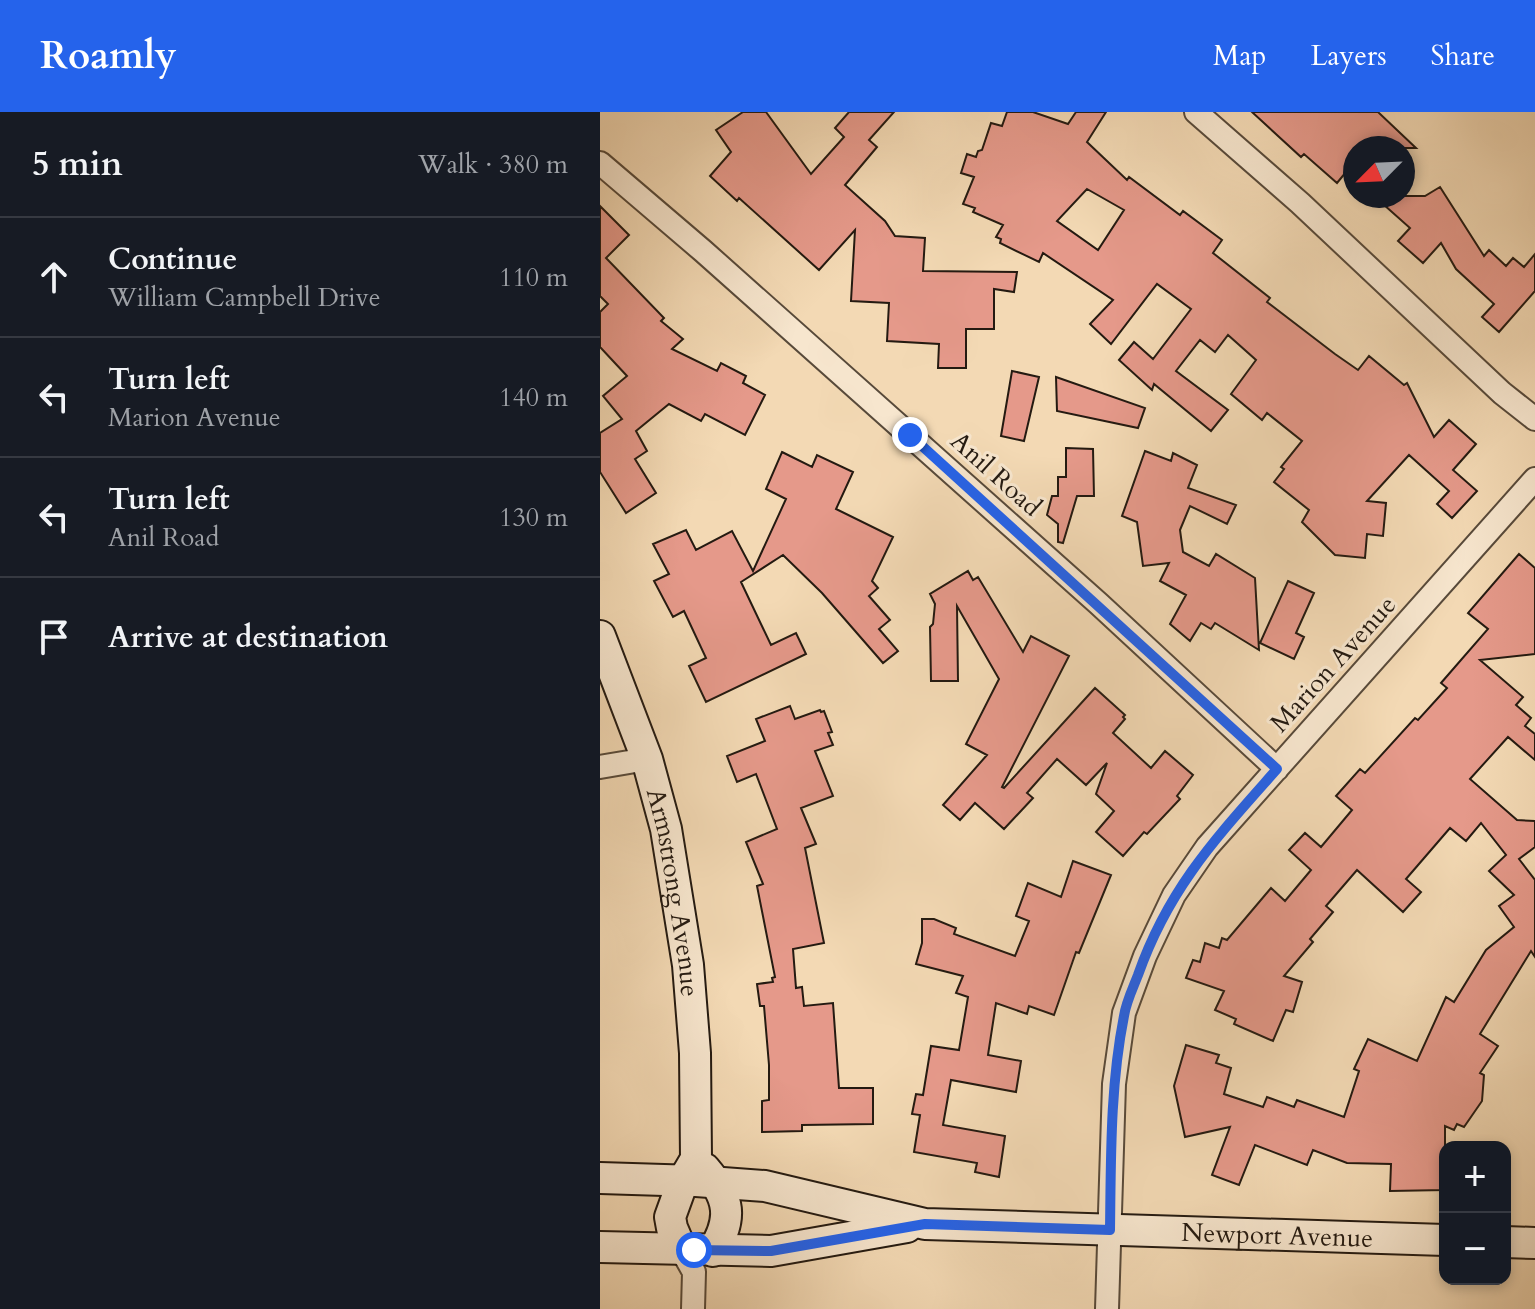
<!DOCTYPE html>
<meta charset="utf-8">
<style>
body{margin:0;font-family:Cardo,serif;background:#20242c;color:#f1f3f6}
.controls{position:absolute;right:24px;bottom:24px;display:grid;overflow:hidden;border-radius:16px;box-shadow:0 4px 12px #0003}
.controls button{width:72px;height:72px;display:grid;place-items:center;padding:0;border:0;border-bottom:2px solid #363941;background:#171b24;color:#f1f3f6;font:40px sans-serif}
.compass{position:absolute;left:743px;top:24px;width:72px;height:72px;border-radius:50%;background:#171b24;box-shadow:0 4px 12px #0003;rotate:246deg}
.stop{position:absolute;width:24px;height:24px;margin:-18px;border:6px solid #2563eb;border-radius:50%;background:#fff}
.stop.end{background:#2563eb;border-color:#fff;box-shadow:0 2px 8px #0008}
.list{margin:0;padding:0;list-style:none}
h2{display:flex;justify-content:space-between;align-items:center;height:104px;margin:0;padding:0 32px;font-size:34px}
h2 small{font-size:26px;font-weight:400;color:#9ea1a6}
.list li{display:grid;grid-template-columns:52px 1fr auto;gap:24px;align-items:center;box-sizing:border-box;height:120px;padding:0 32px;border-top:2px solid #363941}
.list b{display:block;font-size:30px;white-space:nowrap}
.list p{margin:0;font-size:26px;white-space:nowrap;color:#9ea1a6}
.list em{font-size:26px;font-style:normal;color:#9ea1a6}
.icon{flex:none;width:44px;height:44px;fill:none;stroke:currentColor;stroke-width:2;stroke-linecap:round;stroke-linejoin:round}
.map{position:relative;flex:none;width:935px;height:1197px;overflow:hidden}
header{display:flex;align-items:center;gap:48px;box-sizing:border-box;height:112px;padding:0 40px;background:#2563eb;color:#fff}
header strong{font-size:38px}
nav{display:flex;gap:44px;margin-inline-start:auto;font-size:28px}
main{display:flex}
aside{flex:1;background:#171b24}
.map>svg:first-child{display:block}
.building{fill:#e5998a;stroke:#241a11;stroke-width:2;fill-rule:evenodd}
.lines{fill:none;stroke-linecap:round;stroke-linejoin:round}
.street-casing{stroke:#584a3a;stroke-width:26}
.secondary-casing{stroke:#241a11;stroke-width:34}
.street{stroke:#f7e6ce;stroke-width:22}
.secondary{stroke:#f7e6ce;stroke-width:30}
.route{stroke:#2563eb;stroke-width:10}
.labels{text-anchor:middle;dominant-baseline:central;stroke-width:6;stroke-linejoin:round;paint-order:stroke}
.street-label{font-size:26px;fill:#241a11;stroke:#f7e6ce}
</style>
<header>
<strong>Roamly</strong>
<nav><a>Map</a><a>Layers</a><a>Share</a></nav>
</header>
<main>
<aside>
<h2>5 min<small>Walk · 380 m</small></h2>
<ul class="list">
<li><svg class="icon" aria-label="ahead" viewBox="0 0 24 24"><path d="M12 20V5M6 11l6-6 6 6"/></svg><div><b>Continue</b><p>William Campbell Drive</p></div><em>110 m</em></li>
<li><svg class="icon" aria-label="left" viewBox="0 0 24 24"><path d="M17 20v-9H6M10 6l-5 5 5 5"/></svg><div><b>Turn left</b><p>Marion Avenue</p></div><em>140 m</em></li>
<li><svg class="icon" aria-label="left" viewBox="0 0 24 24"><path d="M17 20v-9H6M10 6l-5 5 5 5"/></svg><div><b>Turn left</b><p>Anil Road</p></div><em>130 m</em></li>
<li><svg class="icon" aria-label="arrive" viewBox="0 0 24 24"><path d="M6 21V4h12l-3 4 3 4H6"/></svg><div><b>Arrive at destination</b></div></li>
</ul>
</aside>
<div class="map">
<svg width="935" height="1197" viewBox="0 0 935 1197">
<rect width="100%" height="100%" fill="#f3d9b4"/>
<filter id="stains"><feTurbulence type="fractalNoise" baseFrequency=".0025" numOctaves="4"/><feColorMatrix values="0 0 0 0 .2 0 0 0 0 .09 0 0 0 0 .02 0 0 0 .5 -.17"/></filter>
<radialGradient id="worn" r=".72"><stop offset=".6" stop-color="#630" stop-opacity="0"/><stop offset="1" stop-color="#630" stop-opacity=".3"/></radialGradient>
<path class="building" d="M 143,0 L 166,0 L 211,62 L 244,25 L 235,16 L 249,0 L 294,0 L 269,28 L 277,35 L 245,73 L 285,109 L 295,124 L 325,126 L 323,159 L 417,160 L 414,180 L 394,177 L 394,217 L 366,217 L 366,256 L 338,256 L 339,232 L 287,229 L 289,191 L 251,189 L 255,118 L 219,158 L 139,86 L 137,89 L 110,64 L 131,40 L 116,18 Z
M 407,0 L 433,0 L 468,12 L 476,0 L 506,0 L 487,30 L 527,68 L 529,65 L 580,103 L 583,99 L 622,128 L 613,141 L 670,186 L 667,190 L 735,242 L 758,258 L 769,244 L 804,273 L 807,271 L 834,325 L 849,308 L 876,332 L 853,358 L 877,379 L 852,406 L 837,392 L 849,379 L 809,343 L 767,389 L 786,391 L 783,424 L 767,422 L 765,446 L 735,443 L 702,410 L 709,398 L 674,370 L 684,357 L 681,355 L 702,329 L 667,301 L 662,308 L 631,282 L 656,248 L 628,223 L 615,240 L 600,228 L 576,259 L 628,298 L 611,319 L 554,272 L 552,278 L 519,248 L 534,230 L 553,247 L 591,197 L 557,172 L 511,232 L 490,212 L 513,188 L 443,141 L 439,150 L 400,131 L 401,127 L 396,125 L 403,113 L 373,100 L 375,96 L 363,92 L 374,65 L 361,61 L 367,42 L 376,45 L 378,39 L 382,38 L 391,11 L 402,14 ZM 487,77 L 524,98 L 498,138 L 457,109 Z
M 652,0 L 778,0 L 816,36 L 755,36 L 755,68 L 746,60 L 737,71 L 704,42 L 701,45 Z
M 840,75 L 884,144 L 889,138 L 906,154 L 913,146 L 924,155 L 935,142 L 935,179 L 899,220 L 882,205 L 894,192 L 856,157 L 841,131 L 823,151 L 798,129 L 810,116 L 774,84 L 825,84 Z
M 0,94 L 29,123 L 6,146 L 64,206 L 61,209 L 83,227 L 72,237 L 117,259 L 121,251 L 146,264 L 143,271 L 165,283 L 145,323 L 105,302 L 101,309 L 69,292 L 36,319 L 47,339 L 35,347 L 56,381 L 26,401 L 0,360 L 0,321 L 22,307 L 3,284 L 27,264 L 0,235 L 0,200 L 8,192 L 0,184 Z
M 412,259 L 439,265 L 424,329 L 401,324 Z
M 456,265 L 545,296 L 538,316 L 457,299 Z
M 466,336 L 493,337 L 494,384 L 477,384 L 463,431 L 458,430 L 458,412 L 447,403 L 452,384 L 458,384 L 458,365 L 466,365 Z
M 545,339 L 571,349 L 573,341 L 597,353 L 588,376 L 636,393 L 627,412 L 590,394 L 580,418 L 583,440 L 609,454 L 616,442 L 655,466 L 659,538 L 615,511 L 611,517 L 601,511 L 590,529 L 570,512 L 586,483 L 560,469 L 569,451 L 543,454 L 537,410 L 522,404 Z
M 182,340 L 212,355 L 217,343 L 253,360 L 236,397 L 293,425 L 272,469 L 278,476 L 269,484 L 290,508 L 279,517 L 298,539 L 283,551 L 222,481 L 183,443 L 141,470 L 171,533 L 196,521 L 206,542 L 106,590 L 89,554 L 106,546 L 84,499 L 73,505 L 54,469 L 69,462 L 53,432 L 86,418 L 96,438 L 132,419 L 153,459 L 186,387 L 166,377 Z
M 919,442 L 935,456 L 935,542 L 880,548 L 923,585 L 916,593 L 931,606 L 925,614 L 935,622 L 935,648 L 908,625 L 870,667 L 917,708 L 935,709 L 935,735 L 919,747 L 935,768 L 935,845 L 931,839 L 880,922 L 898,934 L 880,961 L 884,963 L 882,989 L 864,1015 L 857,1012 L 854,1018 L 845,1014 L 845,1078 L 790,1079 L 791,1052 L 747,1051 L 713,1038 L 707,1053 L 655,1033 L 639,1073 L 612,1063 L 630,1015 L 585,1025 L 574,974 L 586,933 L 619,943 L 616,951 L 631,956 L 624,982 L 663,995 L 667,985 L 694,995 L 697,988 L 744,1005 L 759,959 L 754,957 L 768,927 L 817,949 L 846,885 L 854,890 L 886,838 L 914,815 L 899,794 L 914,783 L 889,759 L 906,743 L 881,711 L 866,729 L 850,716 L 806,767 L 821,780 L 803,800 L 757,758 L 726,794 L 733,800 L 710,827 L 713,830 L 684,864 L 702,870 L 693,900 L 686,898 L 673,929 L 634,912 L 636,907 L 615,898 L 624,879 L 586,866 L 593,848 L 600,850 L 605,831 L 619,836 L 622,826 L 627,828 L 671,776 L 685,789 L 711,758 L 689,738 L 705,721 L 721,735 L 752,698 L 736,684 L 760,657 L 765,661 L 815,606 L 818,608 L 847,576 L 841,571 L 888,517 L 868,501 Z
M 368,459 L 373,468 L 378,465 L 423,540 L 431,524 L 469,544 L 402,675 L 404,676 L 495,576 L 525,603 L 523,605 L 525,607 L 513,621 L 551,656 L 565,639 L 593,663 L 577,684 L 580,687 L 547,722 L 544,720 L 523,744 L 496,720 L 514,699 L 496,682 L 507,651 L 486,673 L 457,647 L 427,681 L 433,686 L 404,717 L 375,691 L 360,708 L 343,693 L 387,643 L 366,632 L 399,567 L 357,494 L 358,569 L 331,569 L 330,515 L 333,512 L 335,492 L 330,482 Z
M 688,469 L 714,481 L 696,521 L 704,525 L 694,547 L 660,531 Z
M 190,594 L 195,607 L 220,598 L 221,600 L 224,599 L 232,620 L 228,621 L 233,633 L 215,639 L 233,684 L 201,696 L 216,732 L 205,736 L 224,831 L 193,837 L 196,876 L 202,875 L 204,894 L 233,891 L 239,976 L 273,976 L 273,1012 L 202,1013 L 202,1019 L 162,1020 L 162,989 L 169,988 L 169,953 L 164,894 L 160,894 L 157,872 L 173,870 L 172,866 L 175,865 L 157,774 L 163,772 L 146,730 L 177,717 L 156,662 L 137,670 L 127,644 L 165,629 L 156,607 Z
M 473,749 L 511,763 L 479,841 L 476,840 L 454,903 L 429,894 L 427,902 L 396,891 L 388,943 L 421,949 L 416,980 L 351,968 L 343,1013 L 405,1024 L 399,1065 L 375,1060 L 377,1051 L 314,1040 L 320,1003 L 312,1002 L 316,982 L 323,983 L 331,934 L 359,938 L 368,885 L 356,881 L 363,864 L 316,852 L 322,831 L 322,807 L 334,807 L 356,816 L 354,822 L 415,844 L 429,809 L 416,804 L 428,771 L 461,785 Z"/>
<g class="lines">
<defs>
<path id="street" d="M 596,0 L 700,91 L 902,281 L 935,307
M 0,51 L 103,139 L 499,492 L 677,657
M 0,655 L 47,647
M 81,1137 L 94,1160 L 93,1197
M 507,1197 L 514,972 L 524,901 L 545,844 L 574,783 L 607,735 L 935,367"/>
<g id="secondary">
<path id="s1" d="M 0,524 L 47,647 L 66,717 L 88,853 L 95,941 L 96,1047 L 83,1069 L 70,1105 L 72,1116 L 81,1137"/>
<path d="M 105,1057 C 130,1086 133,1107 113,1139"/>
<path id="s2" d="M 0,1066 L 96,1069 L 165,1074 L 325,1112 L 845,1128"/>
<path d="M 905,1130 L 935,1131"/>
<path d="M 0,1135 L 171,1139 L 307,1115"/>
</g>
</defs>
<use href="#street" class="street-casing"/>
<use href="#secondary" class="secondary-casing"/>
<use href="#street" class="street"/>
<use href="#secondary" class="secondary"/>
</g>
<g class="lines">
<path class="route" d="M 94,1138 L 171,1139 L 325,1112 L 510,1118 C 511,1047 510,974 524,904 C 526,890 533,876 538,863 C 569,775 617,725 677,657 L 310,323"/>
</g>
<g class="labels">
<g class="street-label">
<text transform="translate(396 362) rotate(42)">Anil Road</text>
<text transform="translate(733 552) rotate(-48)">Marion Avenue</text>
<text stroke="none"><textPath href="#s1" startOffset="268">Armstrong Avenue</textPath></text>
<text stroke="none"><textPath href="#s2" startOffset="682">Newport Avenue</textPath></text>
</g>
</g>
<rect width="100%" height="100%" filter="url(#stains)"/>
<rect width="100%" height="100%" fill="url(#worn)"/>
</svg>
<div class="controls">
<button>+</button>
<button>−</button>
</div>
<svg class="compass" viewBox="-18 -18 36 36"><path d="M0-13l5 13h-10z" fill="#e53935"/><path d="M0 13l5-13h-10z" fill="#9ea1a6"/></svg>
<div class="stop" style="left:94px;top:1138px"></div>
<div class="stop end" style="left:310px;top:323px"></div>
</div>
</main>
